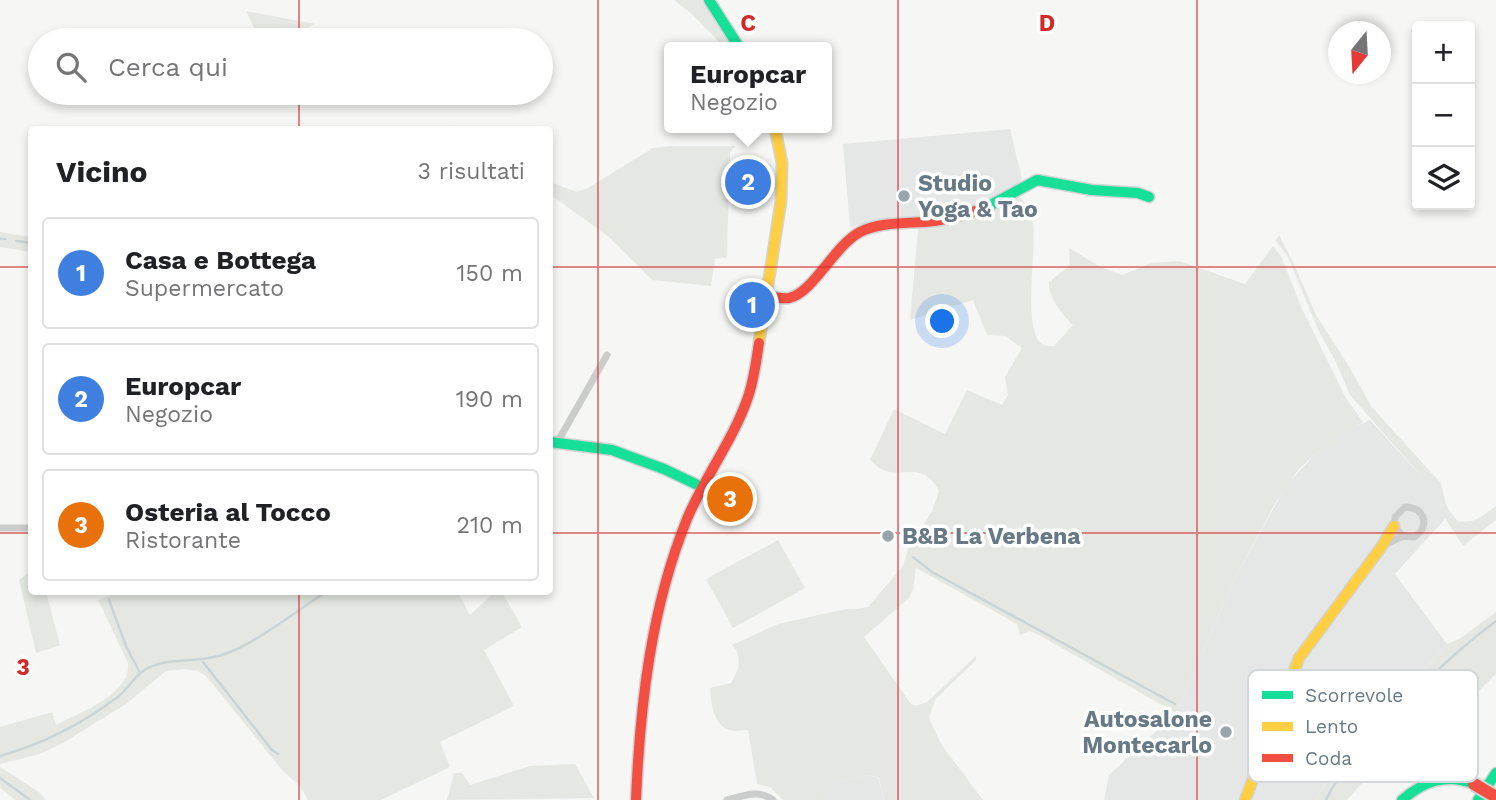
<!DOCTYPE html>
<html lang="it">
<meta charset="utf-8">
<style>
body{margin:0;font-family:"Work Sans",sans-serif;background:#f6f6f6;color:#202124}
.controls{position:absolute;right:21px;top:21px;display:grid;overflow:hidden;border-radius:7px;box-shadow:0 4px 10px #0003}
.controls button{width:63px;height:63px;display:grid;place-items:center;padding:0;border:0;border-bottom:2px solid #e0e0e0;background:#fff;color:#202124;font:35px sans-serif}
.compass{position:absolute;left:1328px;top:21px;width:63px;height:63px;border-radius:50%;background:#fff;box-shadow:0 4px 10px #0003;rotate:198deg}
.you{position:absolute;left:943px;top:322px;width:24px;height:24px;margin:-18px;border:5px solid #fff;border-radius:50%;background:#1a73e8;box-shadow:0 0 0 10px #1a73e833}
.badge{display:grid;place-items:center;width:46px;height:46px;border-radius:50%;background:#ea580c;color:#fff;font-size:23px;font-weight:700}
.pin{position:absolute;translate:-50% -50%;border:4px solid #fff;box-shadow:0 2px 7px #0006}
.popup{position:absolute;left:664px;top:42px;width:168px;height:91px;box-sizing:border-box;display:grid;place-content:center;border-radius:7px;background:#fff;filter:drop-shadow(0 2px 5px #0005);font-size:23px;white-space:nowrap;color:#757577}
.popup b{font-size:26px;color:#202124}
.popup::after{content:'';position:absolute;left:50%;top:100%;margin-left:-14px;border:14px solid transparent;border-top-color:#fff}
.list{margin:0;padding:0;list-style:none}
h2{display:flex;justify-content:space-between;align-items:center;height:91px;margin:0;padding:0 28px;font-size:30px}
h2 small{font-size:23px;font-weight:400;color:#757577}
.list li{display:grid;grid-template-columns:46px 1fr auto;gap:21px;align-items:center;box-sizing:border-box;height:112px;margin:0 14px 14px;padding:0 14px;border:2px solid #e0e0e0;border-radius:7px}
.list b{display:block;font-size:26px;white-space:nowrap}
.list p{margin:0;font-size:23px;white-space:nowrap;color:#757577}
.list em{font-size:23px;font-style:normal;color:#757577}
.icon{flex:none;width:38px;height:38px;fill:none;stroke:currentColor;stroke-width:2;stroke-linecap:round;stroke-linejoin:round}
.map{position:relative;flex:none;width:1496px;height:800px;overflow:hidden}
.search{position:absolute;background:#fff;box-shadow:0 4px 10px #0003;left:28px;top:28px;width:525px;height:77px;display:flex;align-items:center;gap:18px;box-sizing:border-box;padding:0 24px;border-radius:38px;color:#757577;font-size:26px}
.panel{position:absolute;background:#fff;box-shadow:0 4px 10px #0003;left:28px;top:126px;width:525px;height:469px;border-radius:7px}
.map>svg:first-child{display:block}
.built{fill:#e5e6e6}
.green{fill:#e5e8e2}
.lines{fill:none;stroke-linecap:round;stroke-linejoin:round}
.stream{stroke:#cad4d6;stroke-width:2.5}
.fast-casing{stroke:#d2d3d4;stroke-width:13}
.slow-casing{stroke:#d2d3d4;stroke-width:13}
.jam-casing{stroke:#d2d3d4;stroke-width:13}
.street{stroke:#cbcccc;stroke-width:7}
.fast{stroke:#16e098;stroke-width:10}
.slow{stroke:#ffcf43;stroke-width:10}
.jam{stroke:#f24e42;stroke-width:10}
.jam-bridge-casing{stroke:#d2d3d3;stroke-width:16;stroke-linecap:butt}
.jam-bridge{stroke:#f24e42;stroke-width:12}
.grid{fill:none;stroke:#d62828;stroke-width:2;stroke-opacity:0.55}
.poi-dot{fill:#98a5ac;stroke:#fff;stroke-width:2.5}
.labels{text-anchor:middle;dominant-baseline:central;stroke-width:7;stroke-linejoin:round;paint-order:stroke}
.poi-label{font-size:23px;font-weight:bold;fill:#667985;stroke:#fff;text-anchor:start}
.key{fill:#fff;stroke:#d1d7da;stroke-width:2}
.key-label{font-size:19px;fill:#667985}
.grid-label{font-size:23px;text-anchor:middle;font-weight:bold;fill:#d62828;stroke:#fff;stroke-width:7;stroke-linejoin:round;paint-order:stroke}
</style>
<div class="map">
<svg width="1496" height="800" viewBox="0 0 1496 800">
<rect width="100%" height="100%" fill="#f6f6f5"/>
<path class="built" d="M 1010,129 L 1025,192 L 1001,208 L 965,220 L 918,230 L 919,219 L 882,221 L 850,227 L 843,144 Z
M 1370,420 L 1422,477 L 1427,468 L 1437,479 L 1441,484 L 1447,507 L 1459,523 L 1445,519 L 1395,574 L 1447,644 L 1339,763 L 1315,800 L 1104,800 L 1109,775 L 1176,713 L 1236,576 L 1286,486 L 1315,454 L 1346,431 Z
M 869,775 L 878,778 L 884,800 L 824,800 L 822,785 Z"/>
<path class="green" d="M 674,0 L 702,0 L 732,47 L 724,47 L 693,15 Z
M 246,11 L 315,24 L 281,40 L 260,40 Z
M 673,146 L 736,146 L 730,152 L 727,257 L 715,259 L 711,286 L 652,280 L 610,238 L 550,194 L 550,182 L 577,192 L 588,188 L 653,148 Z
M 1019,196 C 1027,204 1032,213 1033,225 C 1037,247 1021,336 1044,345 C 1044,346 1054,346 1054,346 L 1073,325 C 1062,315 1048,297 1049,282 L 1070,265 L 1069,248 L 1101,267 L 1122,275 L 1152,263 L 1179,261 L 1245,284 L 1273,246 L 1281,256 L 1302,309 L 1346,398 L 1363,422 L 1315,454 L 1299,469 L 1276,502 L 1236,576 L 1176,713 L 1039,635 L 1030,631 L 1020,635 L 1017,624 L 916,568 L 913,590 L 909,598 L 864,637 L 911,704 L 916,706 L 927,702 L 976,656 L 976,660 L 935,700 L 929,718 L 941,744 L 983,800 L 884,800 L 879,778 L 869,775 L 823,785 L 824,800 L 783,800 L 770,787 L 757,784 L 748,730 C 742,730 734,732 729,730 C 713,725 711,702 710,688 L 731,683 C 739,670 743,657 732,645 L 778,624 L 846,609 L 856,609 L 868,607 L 903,566 L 908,549 L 932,511 L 939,491 C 919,453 896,489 870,460 L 894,409 L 945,434 L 967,390 L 1002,405 L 1008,395 L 1005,377 L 1022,348 L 1005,336 L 987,335 L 973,300 L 910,320 L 918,230 C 954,224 988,217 1019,196 Z
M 0,232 L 31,237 L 31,252 L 0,247 Z
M 1279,235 L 1293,262 L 1316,315 L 1350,368 L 1371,406 L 1427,468 L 1423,478 L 1350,395 L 1335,360 L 1319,332 L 1288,257 L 1276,241 Z
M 1496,506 L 1496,520 L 1463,546 L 1445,518 C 1470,526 1476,521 1496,506 Z
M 778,540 L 805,588 L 733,628 L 706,579 Z
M 31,571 L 32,592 L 46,592 L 60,645 L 36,653 L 19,580 Z
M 117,592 L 458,592 L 470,615 L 495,592 L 502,592 L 522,627 L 484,650 L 514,706 L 440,742 L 450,767 L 381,800 L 308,800 L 300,786 L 282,770 L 206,676 L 198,671 L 184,669 L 166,671 L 126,704 L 63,743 L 40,754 L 0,764 L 0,727 L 52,712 L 56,725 C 78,713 132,694 128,663 L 98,600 L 117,593 Z
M 1496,612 L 1496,674 L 1430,740 L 1405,749 L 1381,762 L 1347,800 L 1315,800 L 1339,764 L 1447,644 L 1459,639 Z
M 575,764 L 594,798 L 447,800 L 454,773 L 462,773 L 470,785 L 530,766 Z
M 0,767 L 39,792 L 46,800 L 15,800 L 0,788 Z"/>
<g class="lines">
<path class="stream" d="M 449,130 L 454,127
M 0,239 L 5,239
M 16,241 L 32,243
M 913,557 L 932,572 L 1175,704
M 109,600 L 126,646 L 140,673
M 203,662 L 272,750 L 278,754
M 0,756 C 42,744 80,725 115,699 C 127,691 134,676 146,669 C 169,656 200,664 225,654 C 258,642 296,611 326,592
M 0,778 L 30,800
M 1326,800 C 1336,777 1355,759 1371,740 C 1410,696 1449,656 1496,621"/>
<defs>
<path id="fast" d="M 709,0 L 739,47
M 987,207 L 1037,180 L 1092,190 L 1138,193 L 1149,197
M 550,442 L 612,450 L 664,469 L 702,487
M 1402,800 C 1424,781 1446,773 1474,784
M 1478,800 L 1496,773"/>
<path id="slow" d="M 759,343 L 781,201 L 782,163 L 775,128
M 1245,800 L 1299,658 L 1382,546 L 1394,526"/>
<path id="jam" d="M 767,296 C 773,297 782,299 789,298 C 813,293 834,246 860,232 C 882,221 910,224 934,221 C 952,219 970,213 987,207
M 636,800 C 640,704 651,608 687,519 C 704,478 732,442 747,400 C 754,381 756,362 759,343"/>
</defs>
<use href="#fast" class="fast-casing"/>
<use href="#slow" class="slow-casing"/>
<use href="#jam" class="jam-casing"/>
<path class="street" d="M 557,443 L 607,355
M 0,528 L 32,528
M 1384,545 L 1403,536 L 1414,537 C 1431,527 1425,507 1405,507 L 1395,517 L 1394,526 L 1403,536
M 727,800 C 743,796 759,789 773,800"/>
<use href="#fast" class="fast"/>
<use href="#slow" class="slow"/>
<use href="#jam" class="jam"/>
<defs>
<path id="jam-bridge" d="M 1474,784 L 1496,797"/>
</defs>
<use href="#jam-bridge" class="jam-bridge-casing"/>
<use href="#jam-bridge" class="jam-bridge"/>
</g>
<path class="grid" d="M 299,0 L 299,40M 598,0 L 598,800M 898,0 L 898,800M 1197,0 L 1197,800M 299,93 L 299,130M 0,267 L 32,267M 550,267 L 1496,267M 0,533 L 32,533M 550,533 L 1496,533M 299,592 L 299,800"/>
<g class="poi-dot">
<circle cx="904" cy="196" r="7"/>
<circle cx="888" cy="536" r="7"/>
<circle cx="1226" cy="732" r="7"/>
</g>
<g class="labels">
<g class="poi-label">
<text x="918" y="183">Studio<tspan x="918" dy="26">Yoga &amp; Tao</tspan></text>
<text x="902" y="536">B&amp;B La Verbena</text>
<text x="1212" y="719" text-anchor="end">Autosalone<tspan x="1212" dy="26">Montecarlo</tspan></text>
</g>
</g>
<rect x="1248" y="670" width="230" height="112" rx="10" class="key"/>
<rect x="1262" y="691" width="31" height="8" fill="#16e098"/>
<rect x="1262" y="722" width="31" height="9" fill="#ffcf43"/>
<rect x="1262" y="754" width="31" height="8" fill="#f24e42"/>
<g class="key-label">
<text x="1305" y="702">Scorrevole</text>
<text x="1305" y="733">Lento</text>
<text x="1305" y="765">Coda</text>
</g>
<g class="grid-label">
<text x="748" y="31">C</text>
<text x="1047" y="31">D</text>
<text x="23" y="675">3</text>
</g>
</svg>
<div class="controls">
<button>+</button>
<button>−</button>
<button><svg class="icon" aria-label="layers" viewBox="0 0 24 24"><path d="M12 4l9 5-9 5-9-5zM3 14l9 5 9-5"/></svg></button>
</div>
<svg class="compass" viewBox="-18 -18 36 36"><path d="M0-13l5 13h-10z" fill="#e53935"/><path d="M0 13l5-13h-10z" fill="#757577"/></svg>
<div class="you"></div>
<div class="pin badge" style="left:752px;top:305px;background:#3f7fe0">1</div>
<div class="pin badge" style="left:748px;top:182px;background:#3f7fe0">2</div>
<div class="popup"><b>Europcar</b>Negozio</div>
<div class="pin badge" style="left:730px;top:499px;background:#e8710a">3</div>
<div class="search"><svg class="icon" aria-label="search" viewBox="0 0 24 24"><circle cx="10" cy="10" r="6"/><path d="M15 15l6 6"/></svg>Cerca qui</div>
<section class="panel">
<h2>Vicino<small>3 risultati</small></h2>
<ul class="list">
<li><span class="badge" style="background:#3f7fe0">1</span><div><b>Casa e Bottega</b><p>Supermercato</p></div><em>150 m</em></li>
<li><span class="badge" style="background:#3f7fe0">2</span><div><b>Europcar</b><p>Negozio</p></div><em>190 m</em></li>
<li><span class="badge" style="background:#e8710a">3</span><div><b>Osteria al Tocco</b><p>Ristorante</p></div><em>210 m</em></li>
</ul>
</section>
</div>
